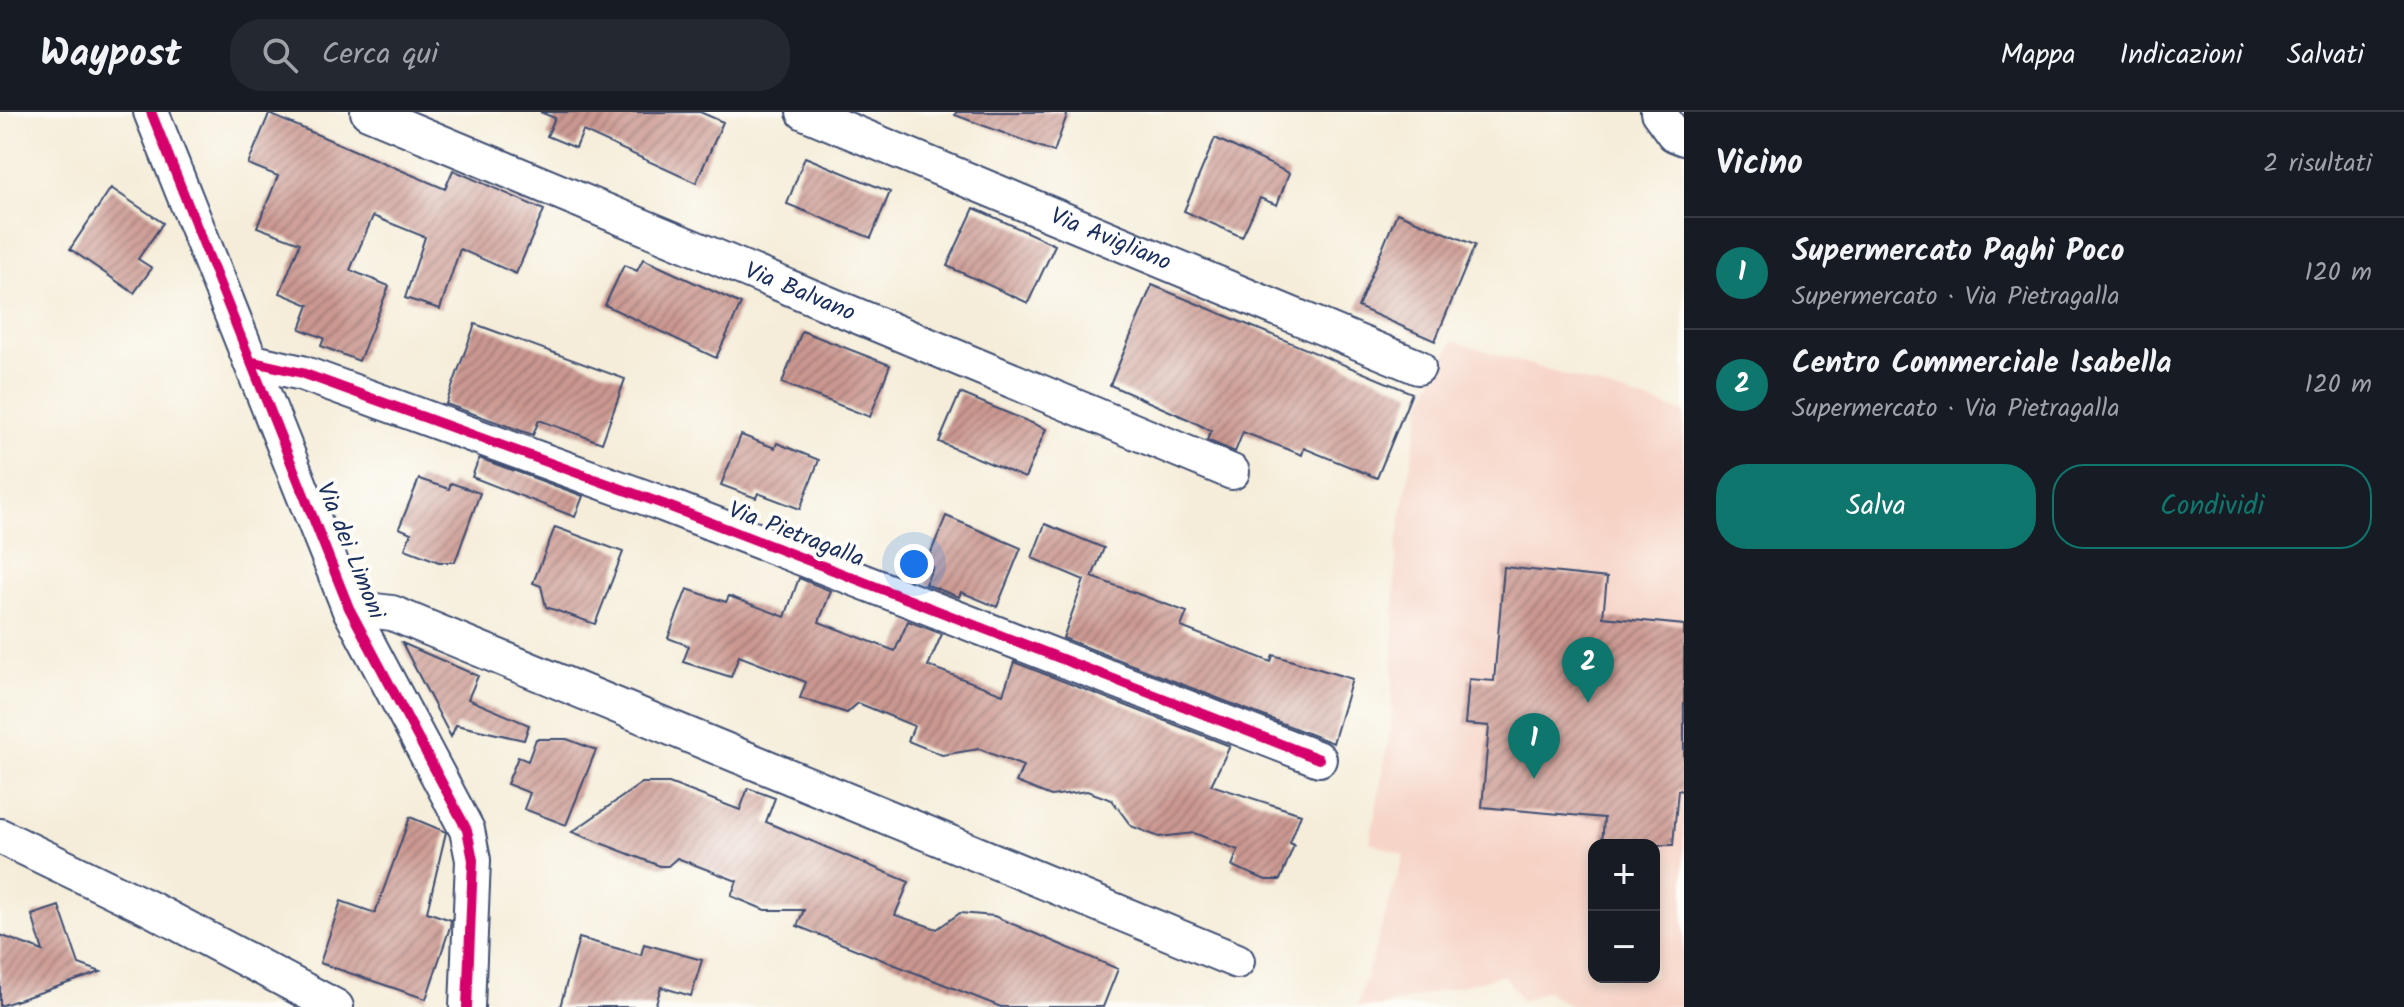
<!DOCTYPE html>
<html lang="it">
<meta charset="utf-8">
<style>
body{margin:0;font-family:Kalam,sans-serif;background:#242831;color:#f1f3f6}
.controls{position:absolute;right:24px;bottom:24px;display:grid;overflow:hidden;border-radius:16px;box-shadow:0 4px 12px #0003}
.controls button{width:72px;height:72px;display:grid;place-items:center;padding:0;border:0;border-bottom:2px solid #363941;background:#171b24;color:#f1f3f6;font:40px sans-serif}
.you{position:absolute;left:914px;top:452px;width:28px;height:28px;margin:-20px;border:6px solid #fff;border-radius:50%;background:#1a73e8;box-shadow:0 0 0 12px #1a73e833}
.badge{display:grid;place-items:center;width:52px;height:52px;border-radius:50%;background:#0f766e;color:#fff;font-size:26px;font-weight:700}
.pin{position:absolute;translate:-50% -66px;filter:drop-shadow(0 2px 4px #0008)}
.pin::after{content:'';position:absolute;top:42px;width:28px;height:24px;background:inherit;clip-path:polygon(0 0,100% 0,50% 100%)}
.list{margin:0;padding:0;list-style:none}
h2{display:flex;justify-content:space-between;align-items:center;height:104px;margin:0;padding:0 32px;font-size:34px}
h2 small{font-size:26px;font-weight:400;color:#9ea1a6}
.list li{display:grid;grid-template-columns:52px 1fr auto;gap:24px;align-items:center;box-sizing:border-box;height:112px;padding:0 32px;border-top:2px solid #363941}
.list b{display:block;font-size:30px;white-space:nowrap}
.list p{margin:0;font-size:26px;white-space:nowrap;color:#9ea1a6}
.list em{font-size:26px;font-style:normal;color:#9ea1a6}
.actions{display:flex;gap:16px;padding:24px 32px}
.actions a{flex:1;padding:18px 0;border:2px solid #0f766e;border-radius:32px;text-align:center;font-size:28px;color:#0f766e}
.actions .main{background:#0f766e;color:#fff}
.icon{flex:none;width:44px;height:44px;fill:none;stroke:currentColor;stroke-width:2;stroke-linecap:round;stroke-linejoin:round}
.map{position:relative;flex:none;width:1684px;height:895px;overflow:hidden}
header{display:flex;align-items:center;gap:48px;box-sizing:border-box;height:112px;padding:0 40px;background:#171b24;border-bottom:2px solid #363941}
header strong{font-size:38px}
nav{display:flex;gap:44px;margin-inline-start:auto;font-size:28px}
.search{width:560px;height:72px;background:#242831;display:flex;align-items:center;gap:20px;box-sizing:border-box;padding:0 28px;border-radius:32px;color:#9ea1a6;font-size:30px}
main{display:flex}
aside{flex:1;background:#171b24}
.map>svg:first-child{display:block}
.built{fill:#f6d2c4;fill-rule:evenodd}
.building{fill:url(#building-hatch)}
.lines{fill:none;stroke-linecap:round;stroke-linejoin:round}
.street-casing{stroke:#3c4c70;stroke-width:38}
.street{stroke:#fff;stroke-width:34}
.cycleway-casing{stroke:#fdfcf7;stroke-width:15}
.cycleway{stroke:#d6006c;stroke-width:10}
.labels{text-anchor:middle;dominant-baseline:central;stroke-width:8;stroke-linejoin:round;paint-order:stroke}
.street-label{font-size:24px;fill:#1b2f5e;stroke:#fdfcf7}
</style>
<header>
<strong>Waypost</strong>
<div class="search"><svg class="icon" aria-label="search" viewBox="0 0 24 24"><circle cx="10" cy="10" r="6"/><path d="M15 15l6 6"/></svg>Cerca qui</div>
<nav><a>Mappa</a><a>Indicazioni</a><a>Salvati</a></nav>
</header>
<main>
<div class="map">
<svg width="1684" height="895" viewBox="0 0 1684 895">
<defs>
<pattern id="building-hatch" width="6" height="6" patternUnits="userSpaceOnUse" patternTransform="scale(2)"><rect width="6" height="6" fill="#cb9890"/><path d="M-1 1l2-2M0 6l6-6M5 7l2-2" fill="none" stroke="#a47c79"/></pattern>
</defs>
<rect width="100%" height="100%" fill="#fdfcf7"/>
<filter id="ink" filterUnits="userSpaceOnUse"><feTurbulence type="fractalNoise" baseFrequency=".0125" numOctaves="2"/><feDisplacementMap in="SourceGraphic" scale="16" xChannelSelector="R" yChannelSelector="G"/><feConvolveMatrix kernelMatrix="1 2 1 2 8 2 1 2 1" color-interpolation-filters="sRGB"/></filter>
<filter id="wash" filterUnits="userSpaceOnUse"><feTurbulence type="fractalNoise" baseFrequency=".006" numOctaves="4" result="noise"/><feDisplacementMap in="SourceGraphic" scale="32" xChannelSelector="R" yChannelSelector="G"/><feGaussianBlur stdDeviation="1.8" result="paint"/><feColorMatrix in="noise" values="0 0 0 0 0 0 0 0 0 0 0 0 0 0 0 0 0 1.4 0 .05"/><feComposite in="paint" operator="in"/></filter>
<g filter="url(#wash)">
<rect width="100%" height="100%" fill="#f5edd9"/>
<path class="built" d="M 1453,229 L 1684,300 L 1684,895 L 1572,895 L 1546,879 L 1522,889 L 1504,863 L 1376,895 L 1357,895 L 1404,743 L 1370,730 L 1391,614 L 1396,436 L 1422,288 ZM 1594,733 L 1654,733 L 1654,865 L 1594,865 Z"/>
<g id="blocks">
<path class="building" d="M 540,0 L 700,0 L 723,10 L 696,71 L 583,19 L 576,36 L 547,24 L 555,6 Z
M 956,0 L 1068,0 L 1054,40 L 955,3 Z
M 269,2 L 445,77 L 453,58 L 544,98 L 516,162 L 460,137 L 440,197 L 405,186 L 425,125 L 373,104 L 350,158 L 389,174 L 359,249 L 321,234 L 324,226 L 300,217 L 309,193 L 280,181 L 300,131 L 257,115 L 278,64 L 248,52 Z
M 1215,26 L 1289,61 L 1277,93 L 1260,86 L 1242,125 L 1184,99 Z
M 805,45 L 890,80 L 871,126 L 787,92 Z
M 111,76 L 163,111 L 138,147 L 152,156 L 134,181 L 70,137 Z
M 974,96 L 1055,133 L 1028,191 L 947,154 Z
M 1397,101 L 1475,133 L 1435,229 L 1358,195 Z
M 643,147 L 741,192 L 716,246 L 605,193 L 624,153 L 637,159 Z
M 1152,173 L 1412,281 L 1377,366 L 1304,336 L 1302,343 L 1243,320 L 1235,340 L 1207,328 L 1211,319 L 1190,308 L 1110,273 Z
M 475,212 L 625,267 L 602,331 L 539,308 L 533,323 L 446,292 Z
M 802,219 L 890,253 L 870,305 L 782,271 Z
M 960,281 L 1046,317 L 1025,366 L 939,330 Z
M 741,323 L 775,336 L 777,331 L 819,348 L 800,397 L 758,381 L 756,386 L 721,373 Z
M 479,346 L 583,384 L 575,405 L 472,365 Z
M 419,367 L 449,377 L 451,371 L 480,381 L 455,450 L 439,450 L 405,437 L 411,421 L 399,416 Z
M 946,404 L 1021,436 L 997,495 L 961,480 L 959,485 L 925,472 L 933,455 L 926,452 Z
M 1045,412 L 1104,436 L 1092,465 L 1187,500 L 1181,515 L 1271,550 L 1273,543 L 1352,567 L 1333,631 L 1063,526 L 1084,468 L 1032,446 Z
M 555,415 L 623,440 L 595,512 L 546,495 L 541,474 L 533,471 Z
M 1504,455 L 1607,466 L 1603,505 L 1684,513 L 1684,679 L 1678,678 L 1673,733 L 1602,733 L 1604,706 L 1482,695 L 1489,614 L 1465,612 L 1469,567 L 1494,569 Z
M 799,466 L 831,479 L 819,510 L 895,539 L 908,509 L 942,522 L 928,554 L 1003,582 L 1014,550 L 1230,634 L 1211,673 L 1301,702 L 1290,731 L 1294,733 L 1280,768 L 1266,768 L 1232,754 L 1238,738 L 1194,721 L 1159,725 L 1131,714 L 1112,688 L 1087,679 L 1051,684 L 1016,670 L 1023,654 L 979,637 L 942,643 L 908,629 L 914,614 L 858,591 L 847,601 L 800,586 L 806,570 L 739,544 L 731,565 L 683,550 L 689,534 L 668,526 L 687,477 L 726,490 L 729,484 L 785,505 Z
M 402,531 L 478,564 L 468,587 L 529,613 L 524,628 L 456,613 L 451,625 Z
M 536,627 L 567,627 L 596,638 L 566,713 L 524,697 L 530,681 L 507,672 L 518,645 L 528,649 Z
M 642,671 L 669,671 L 740,698 L 748,676 L 775,686 L 766,710 L 909,770 L 895,803 L 937,817 L 960,801 L 994,804 L 1118,857 L 1103,895 L 1001,895 L 797,814 L 804,798 L 765,798 L 731,784 L 737,769 L 677,746 L 668,754 L 660,754 L 572,720 Z
M 410,705 L 446,720 L 427,800 L 451,808 L 450,815 L 426,887 L 320,851 L 341,789 L 375,801 Z
M 59,794 L 79,852 L 101,860 L 0,894 L 0,823 L 43,839 L 32,803 Z
M 579,826 L 641,843 L 644,832 L 702,848 L 691,884 L 661,875 L 655,895 L 560,895 Z"/>
</g>
</g>
<g filter="url(#ink)">
<use href="#blocks" fill-opacity="0" stroke="#3c4c70" stroke-width="2"/>
<g class="lines">
<defs>
<g id="street">
<path d="M 151,0 L 349,496 L 467,718 L 473,748 L 467,895"/>
<path id="s1" d="M 368,0 L 1232,360"/>
<path id="s2" d="M 804,0 L 1418,255"/>
<path d="M 1658,0 L 1674,22 L 1684,26"/>
<path d="M 254,250 L 302,261 L 663,392 L 1319,647"/>
<path d="M 349,496 L 392,501 L 1237,849"/>
<path d="M 0,724 L 149,796 L 336,895"/>
</g>
</defs>
<use href="#street" class="street-casing"/>
<use href="#street" class="street"/>
<defs>
<path id="cycleway" d="M 151,0 L 349,496 L 467,718 L 473,748 L 467,895
M 254,250 L 302,261 L 663,392 L 1319,647"/>
</defs>
<use href="#cycleway" class="cycleway-casing"/>
<use href="#cycleway" class="cycleway"/>
</g>
</g>
<g class="labels">
<g class="street-label">
<text stroke="none"><textPath href="#s2" startOffset="332">Via Avigliano</textPath></text>
<text stroke="none"><textPath href="#s1" startOffset="468">Via Balvano</textPath></text>
<text transform="translate(796 423) rotate(21)">Via Pietragalla</text>
<text transform="translate(350 439) rotate(68)">Via dei Limoni</text>
</g>
</g>
</svg>
<div class="controls">
<button>+</button>
<button>−</button>
</div>
<div class="you"></div>
<div class="pin badge" style="left:1534px;top:667px">1</div>
<div class="pin badge" style="left:1588px;top:591px">2</div>
</div>
<aside>
<h2>Vicino<small>2 risultati</small></h2>
<ul class="list">
<li><span class="badge">1</span><div><b>Supermercato Paghi Poco</b><p>Supermercato · Via Pietragalla</p></div><em>120 m</em></li>
<li><span class="badge">2</span><div><b>Centro Commerciale Isabella</b><p>Supermercato · Via Pietragalla</p></div><em>120 m</em></li>
</ul>
<div class="actions"><a class="main">Salva</a><a>Condividi</a></div>
</aside>
</main>
